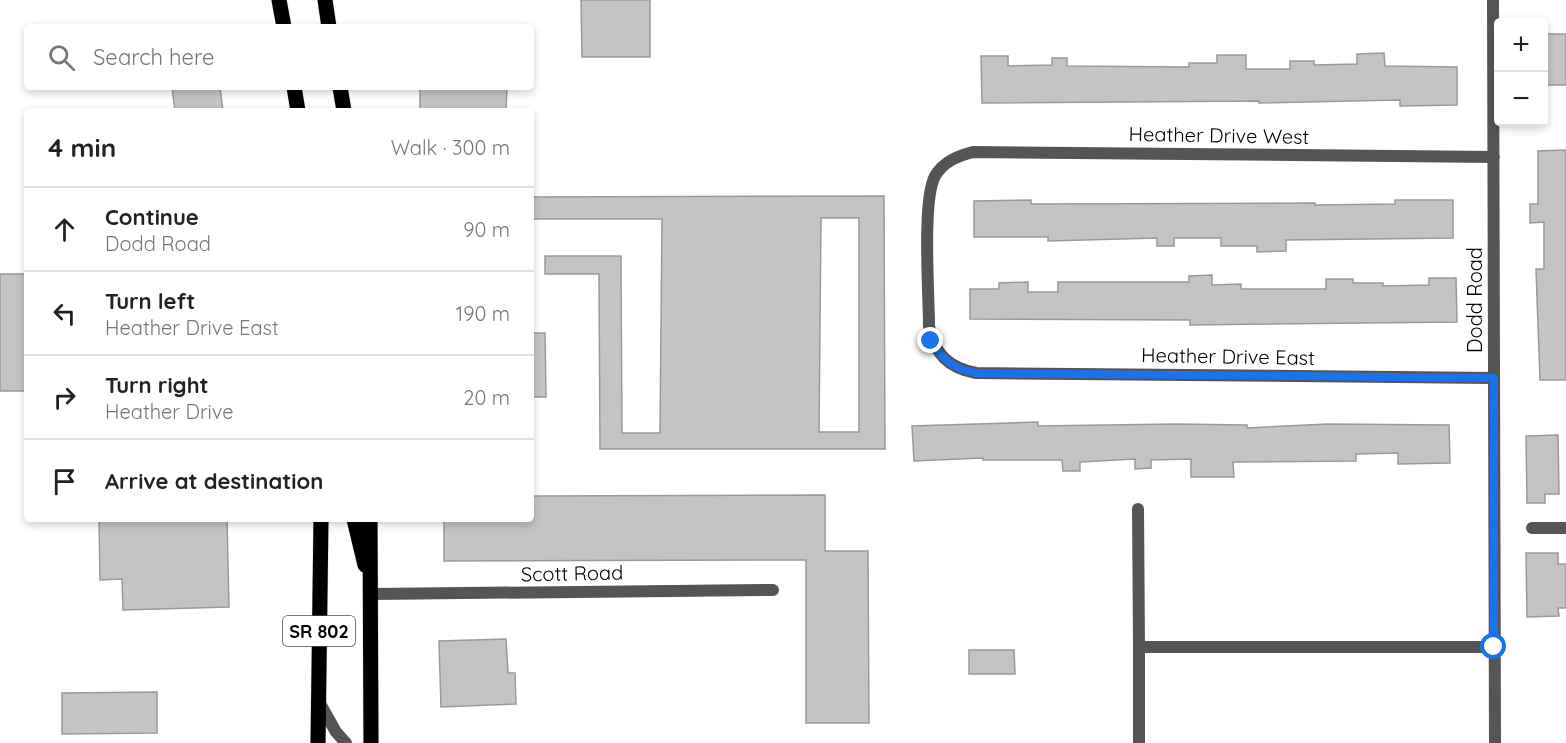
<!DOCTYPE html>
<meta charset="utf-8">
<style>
body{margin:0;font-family:Quicksand,sans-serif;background:#f6f6f6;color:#222}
.controls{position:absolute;right:18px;top:18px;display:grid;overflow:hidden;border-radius:6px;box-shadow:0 3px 9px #0003}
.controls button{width:54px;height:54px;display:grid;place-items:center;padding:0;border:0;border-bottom:2px solid #e0e0e0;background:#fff;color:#222;font:30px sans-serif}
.stop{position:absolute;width:18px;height:18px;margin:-14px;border:4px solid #1a73e8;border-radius:50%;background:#fff}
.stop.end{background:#1a73e8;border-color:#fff;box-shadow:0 2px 6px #0008}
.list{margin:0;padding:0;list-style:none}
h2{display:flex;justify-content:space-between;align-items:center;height:78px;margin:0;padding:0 24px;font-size:26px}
h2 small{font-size:20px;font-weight:400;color:#767676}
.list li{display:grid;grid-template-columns:39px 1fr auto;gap:18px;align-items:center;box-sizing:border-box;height:84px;padding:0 24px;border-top:2px solid #e0e0e0}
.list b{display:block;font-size:22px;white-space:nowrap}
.list p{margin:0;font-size:20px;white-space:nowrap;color:#767676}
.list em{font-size:20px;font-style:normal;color:#767676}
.icon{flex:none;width:33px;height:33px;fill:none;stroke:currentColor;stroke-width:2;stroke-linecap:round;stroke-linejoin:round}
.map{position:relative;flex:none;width:1566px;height:743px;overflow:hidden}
.search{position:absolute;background:#fff;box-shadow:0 3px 9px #0003;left:24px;top:24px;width:510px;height:66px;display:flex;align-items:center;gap:15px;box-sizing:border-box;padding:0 21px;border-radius:6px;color:#767676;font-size:22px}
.panel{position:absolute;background:#fff;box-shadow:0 3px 9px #0003;left:24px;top:108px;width:510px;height:414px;border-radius:6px}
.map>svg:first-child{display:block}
.building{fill:#c4c4c4;stroke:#999;stroke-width:1.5;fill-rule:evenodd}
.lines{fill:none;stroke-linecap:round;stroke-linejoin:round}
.primary-casing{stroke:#dbdbdb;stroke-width:16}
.minor{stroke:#555;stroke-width:12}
.primary{stroke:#000;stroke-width:15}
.route{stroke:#1a73e8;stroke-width:8}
.labels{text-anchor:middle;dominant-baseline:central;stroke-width:5;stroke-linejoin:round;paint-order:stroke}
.shield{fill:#fff;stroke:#4c4c4c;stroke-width:1.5}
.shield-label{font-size:18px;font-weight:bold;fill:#000}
.street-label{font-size:20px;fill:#000;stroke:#fff}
</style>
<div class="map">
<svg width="1566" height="743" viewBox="0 0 1566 743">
<rect width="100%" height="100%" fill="#fff"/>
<path class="building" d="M 581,0 L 650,0 L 650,57 L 582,57 Z
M 1544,34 L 1566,34 L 1566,85 L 1544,85 Z
M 1384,53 L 1385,66 L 1457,67 L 1457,105 L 1400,106 L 1400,100 L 1259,103 L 1259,101 L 982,103 L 981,56 L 1008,56 L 1008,66 L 1052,65 L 1052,58 L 1067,58 L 1067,66 L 1189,67 L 1189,63 L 1217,63 L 1217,55 L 1246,55 L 1246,69 L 1290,69 L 1290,61 L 1314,61 L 1314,65 L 1357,64 L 1357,54 Z
M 172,87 L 220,87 L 223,111 L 175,111 Z
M 420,87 L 507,87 L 506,111 L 420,111 Z
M 1566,150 L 1566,380 L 1540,380 L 1536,269 L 1544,269 L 1544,222 L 1530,223 L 1530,204 L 1538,204 L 1538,151 Z
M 884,196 L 885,449 L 600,449 L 599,274 L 545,274 L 545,256 L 621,256 L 622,433 L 660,433 L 662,219 L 531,219 L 531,197 ZM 821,218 L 859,218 L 859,432 L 819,432 Z
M 1031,200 L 1031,204 L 1315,203 L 1315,205 L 1395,204 L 1395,200 L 1453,200 L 1453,238 L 1286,240 L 1286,251 L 1257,252 L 1257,246 L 1221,246 L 1221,238 L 1174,238 L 1174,246 L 1157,246 L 1157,238 L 1048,241 L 1048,237 L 974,237 L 974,201 Z
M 0,274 L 27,274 L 27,391 L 0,391 Z
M 1212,275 L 1212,285 L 1241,284 L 1241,289 L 1326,289 L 1326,279 L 1353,279 L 1353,283 L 1383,283 L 1383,286 L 1429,285 L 1429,278 L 1456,278 L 1457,322 L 1190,325 L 1190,320 L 970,319 L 970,289 L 999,289 L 999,283 L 1028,282 L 1028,292 L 1058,292 L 1058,282 L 1189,282 L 1189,276 Z
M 531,333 L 545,333 L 546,397 L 531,397 Z
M 1038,422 L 1038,426 L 1176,424 L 1247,425 L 1247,428 L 1328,424 L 1449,425 L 1450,463 L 1398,464 L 1398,453 L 1356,454 L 1356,461 L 1233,462 L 1234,477 L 1191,477 L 1191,459 L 1151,460 L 1151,468 L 1135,469 L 1135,459 L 1080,462 L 1080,471 L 1063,471 L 1062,460 L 983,460 L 983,458 L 914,461 L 912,426 Z
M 1558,435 L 1559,494 L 1545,494 L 1545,503 L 1527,503 L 1526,436 Z
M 825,495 L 825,551 L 868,551 L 869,723 L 806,723 L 806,560 L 444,561 L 444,519 L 531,519 L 531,496 Z
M 99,519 L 227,519 L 229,607 L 123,610 L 122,579 L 100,580 Z
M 1526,553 L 1558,553 L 1558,564 L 1566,564 L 1566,608 L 1558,608 L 1559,616 L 1527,617 Z
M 506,639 L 508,673 L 515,673 L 516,704 L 441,707 L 439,641 Z
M 969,650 L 1014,650 L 1015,674 L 969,674 Z
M 157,692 L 157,733 L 62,734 L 62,693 Z"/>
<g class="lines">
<defs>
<path id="primary" d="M 279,0 L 284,27
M 325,0 L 329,27
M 294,87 L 298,111
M 340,87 L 344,111
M 354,519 L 365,565
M 370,519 L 371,743
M 318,743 L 321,519"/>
</defs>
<use href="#primary" class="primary-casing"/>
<path class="minor" d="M 1493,0 L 1495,743
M 1494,157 L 973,152 C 958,156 944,161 935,176 C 922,200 929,294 929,326 C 934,354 949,368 976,373 L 1494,378
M 1138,509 L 1139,647 L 1494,647
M 1532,528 L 1566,528
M 371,594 L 773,590
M 1139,647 L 1139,743
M 318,700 L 336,732 L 346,743"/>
<use href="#primary" class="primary"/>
</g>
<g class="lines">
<path class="route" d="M 931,341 C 942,360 954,369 976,373 L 1494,378 L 1494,647"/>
</g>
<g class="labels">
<rect class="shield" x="283" y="616" width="72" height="30" rx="4.5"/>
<g class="shield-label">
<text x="319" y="631">SR 802</text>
</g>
<g class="street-label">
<text transform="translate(1219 135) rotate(1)">Heather Drive West</text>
<text transform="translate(1474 300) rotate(-90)">Dodd Road</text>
<text transform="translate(1228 356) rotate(1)">Heather Drive East</text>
<text transform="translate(572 573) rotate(-1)">Scott Road</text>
</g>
</g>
</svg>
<div class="controls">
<button>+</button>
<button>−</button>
</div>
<div class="stop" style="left:1494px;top:647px"></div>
<div class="stop end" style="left:931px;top:341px"></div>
<div class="search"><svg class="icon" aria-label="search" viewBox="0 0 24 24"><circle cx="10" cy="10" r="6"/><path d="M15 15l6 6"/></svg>Search here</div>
<section class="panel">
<h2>4 min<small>Walk · 300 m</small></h2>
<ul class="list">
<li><svg class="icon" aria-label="ahead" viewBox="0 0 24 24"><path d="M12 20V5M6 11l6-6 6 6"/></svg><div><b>Continue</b><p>Dodd Road</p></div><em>90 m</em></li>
<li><svg class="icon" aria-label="left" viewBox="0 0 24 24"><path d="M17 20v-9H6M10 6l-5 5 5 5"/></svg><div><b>Turn left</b><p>Heather Drive East</p></div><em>190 m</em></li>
<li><svg class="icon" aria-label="right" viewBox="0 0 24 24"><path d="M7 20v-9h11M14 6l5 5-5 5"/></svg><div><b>Turn right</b><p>Heather Drive</p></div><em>20 m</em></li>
<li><svg class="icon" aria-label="arrive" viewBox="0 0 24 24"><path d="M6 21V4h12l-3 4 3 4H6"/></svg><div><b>Arrive at destination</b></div></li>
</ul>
</section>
</div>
